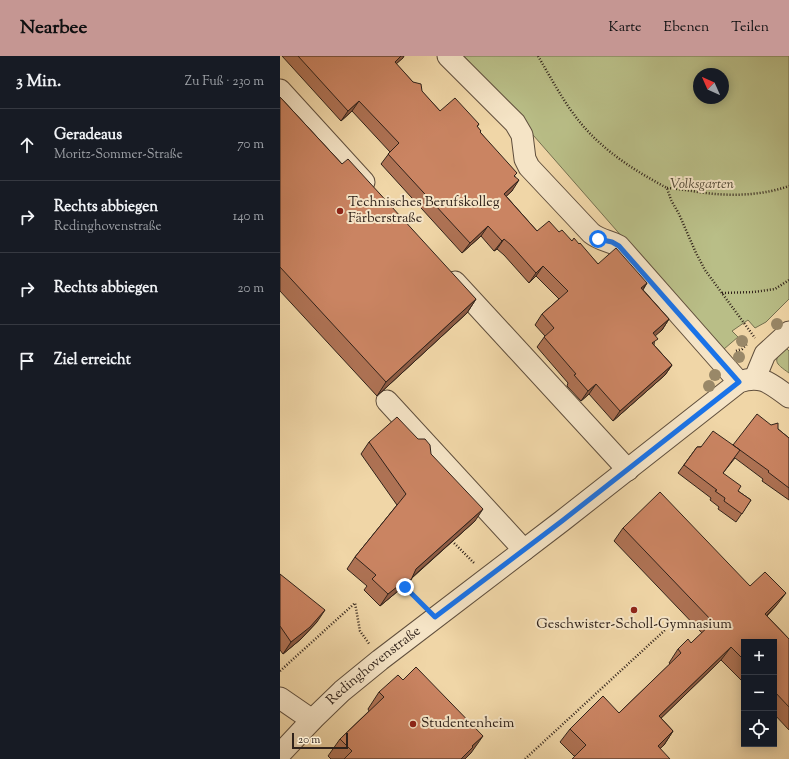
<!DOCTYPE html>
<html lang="de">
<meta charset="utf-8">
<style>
body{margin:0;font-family:"Sorts Mill Goudy",serif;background:#20242c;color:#f1f3f6}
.controls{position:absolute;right:12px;bottom:12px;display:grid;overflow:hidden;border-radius:0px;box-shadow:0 2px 10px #0003}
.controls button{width:36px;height:36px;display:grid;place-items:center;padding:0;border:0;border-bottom:1px solid #363941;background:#171b24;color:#f1f3f6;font:20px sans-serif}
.compass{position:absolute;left:413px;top:12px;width:36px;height:36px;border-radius:50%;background:#171b24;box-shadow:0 2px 10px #0003;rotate:315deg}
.scale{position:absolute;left:12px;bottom:10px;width:56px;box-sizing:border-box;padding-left:4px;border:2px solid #30221a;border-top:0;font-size:11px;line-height:14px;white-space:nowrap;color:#30221a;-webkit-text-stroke:3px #f5e4c6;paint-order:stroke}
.stop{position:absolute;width:12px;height:12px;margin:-9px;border:3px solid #1a73e8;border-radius:50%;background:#fff}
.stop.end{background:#1a73e8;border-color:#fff;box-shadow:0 1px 4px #0008}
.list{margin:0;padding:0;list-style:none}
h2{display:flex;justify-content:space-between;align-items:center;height:52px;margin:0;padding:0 16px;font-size:17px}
h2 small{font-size:13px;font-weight:400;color:#9ea1a6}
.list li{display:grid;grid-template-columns:26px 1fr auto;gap:12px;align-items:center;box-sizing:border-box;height:72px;padding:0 16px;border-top:1px solid #363941}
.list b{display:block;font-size:15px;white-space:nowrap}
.list p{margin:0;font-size:13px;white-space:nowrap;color:#9ea1a6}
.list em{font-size:13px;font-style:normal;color:#9ea1a6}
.icon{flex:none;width:22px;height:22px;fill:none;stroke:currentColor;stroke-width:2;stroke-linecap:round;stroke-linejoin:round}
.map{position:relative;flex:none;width:509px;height:703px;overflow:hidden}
header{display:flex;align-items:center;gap:24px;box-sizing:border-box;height:56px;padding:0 20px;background:#c59692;color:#111}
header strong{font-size:19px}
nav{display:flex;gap:22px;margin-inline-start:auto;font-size:14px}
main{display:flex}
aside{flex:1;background:#171b24}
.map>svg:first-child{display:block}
.green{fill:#b9be87;stroke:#747050;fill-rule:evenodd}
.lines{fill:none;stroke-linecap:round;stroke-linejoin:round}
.minor-casing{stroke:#604f3d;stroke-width:23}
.path{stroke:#30221a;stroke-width:2.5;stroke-dasharray:1 2;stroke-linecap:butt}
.minor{stroke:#f5e4c6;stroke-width:21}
.tree{fill:#998868}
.wall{fill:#ae7254;stroke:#30221a}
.shaded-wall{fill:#8d5c45;stroke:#30221a}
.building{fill:#ca8462;stroke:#30221a}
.route{stroke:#1a73e8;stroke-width:5}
.poi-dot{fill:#8f2418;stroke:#f5e4c6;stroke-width:1.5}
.labels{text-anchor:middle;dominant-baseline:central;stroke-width:4;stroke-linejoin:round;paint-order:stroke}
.park-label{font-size:14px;font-style:italic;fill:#524935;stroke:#f5e4c6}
.poi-label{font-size:14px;fill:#30221a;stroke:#f5e4c6;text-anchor:start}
.street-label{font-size:14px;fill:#30221a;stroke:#f5e4c6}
</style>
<header>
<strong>Nearbee</strong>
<nav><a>Karte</a><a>Ebenen</a><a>Teilen</a></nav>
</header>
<main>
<aside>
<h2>3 Min.<small>Zu Fuß · 230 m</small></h2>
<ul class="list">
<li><svg class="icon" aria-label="ahead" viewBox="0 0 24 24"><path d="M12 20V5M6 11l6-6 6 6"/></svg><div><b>Geradeaus</b><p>Moritz-Sommer-Straße</p></div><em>70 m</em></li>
<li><svg class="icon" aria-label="right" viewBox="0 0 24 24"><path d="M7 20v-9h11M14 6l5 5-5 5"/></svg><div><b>Rechts abbiegen</b><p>Redinghovenstraße</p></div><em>140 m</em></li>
<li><svg class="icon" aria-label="right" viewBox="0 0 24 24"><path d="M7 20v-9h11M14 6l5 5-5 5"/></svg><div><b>Rechts abbiegen</b></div><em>20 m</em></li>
<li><svg class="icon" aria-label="arrive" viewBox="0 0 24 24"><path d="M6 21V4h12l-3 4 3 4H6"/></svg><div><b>Ziel erreicht</b></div></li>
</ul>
</aside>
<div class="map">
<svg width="509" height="703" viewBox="0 0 509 703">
<rect width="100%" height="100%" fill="#f0d6a7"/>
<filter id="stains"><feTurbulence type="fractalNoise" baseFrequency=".005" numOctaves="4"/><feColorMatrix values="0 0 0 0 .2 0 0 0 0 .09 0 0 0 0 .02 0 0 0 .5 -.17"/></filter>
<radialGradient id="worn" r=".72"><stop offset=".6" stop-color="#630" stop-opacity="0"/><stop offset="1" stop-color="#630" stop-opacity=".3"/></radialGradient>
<path class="green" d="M 184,0 L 509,0 L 509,243 L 486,266 L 475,272 L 468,264 L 452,275 L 458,281 L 444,293 L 441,294 ZM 419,18 L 443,18 L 443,42 L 419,42 Z
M 505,291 L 509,295 L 509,317 C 495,307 492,305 505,291 Z"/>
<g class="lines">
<defs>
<g id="minor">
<path d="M 168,0 L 235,67 L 242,79 L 245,103 L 249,111 L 311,177 C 321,185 328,184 339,190 L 459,326"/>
<path d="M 0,34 L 84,126"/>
<path d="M 175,226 L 348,414"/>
<path d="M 475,322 L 485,298 L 509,276"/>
<path d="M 107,345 L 244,494"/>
<path d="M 0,642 L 32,664"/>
<path id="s1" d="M 0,698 L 32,664 L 62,635 L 100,604 L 282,465 L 459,326 C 482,318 491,328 509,341"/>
</g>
</defs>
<use href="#minor" class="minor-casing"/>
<path class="path" d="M 258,0 C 271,22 283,45 299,65 C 322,94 355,115 387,132 L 391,144 L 399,158 L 416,197 L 425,214 L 475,282
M 387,132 C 404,133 420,137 436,138 C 460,140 487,138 509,130
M 442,237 L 474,236 L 495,233 L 509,224
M 456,295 L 462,293 L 467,288
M 172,485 L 195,508
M 125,531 L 142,548
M 0,615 L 75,547 L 80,575 L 90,589
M 245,703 L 385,574"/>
<use href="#minor" class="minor"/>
</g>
<g class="tree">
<circle cx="497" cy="268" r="6"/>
<circle cx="462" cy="285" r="6"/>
<circle cx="459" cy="301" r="6"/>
<circle cx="435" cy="319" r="6"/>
<circle cx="429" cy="330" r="6"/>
</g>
<path class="wall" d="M 2,0 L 124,0 L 116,8 L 160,55 L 199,68 L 197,71 L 201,75 L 200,76 L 235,120 L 232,135 L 226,140 L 257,175 L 279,176 L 292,185 L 299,188 L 318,208 L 367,227 L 363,234 L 389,263 L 382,274 L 375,279 L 374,289 L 392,309 L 385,319 L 333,365 L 309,338 L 301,345 L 287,330 L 288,327 L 257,291 L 265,280 L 255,269 L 262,258 L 279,243 L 256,220 L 249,227 L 224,199 L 217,193 L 214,195 L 201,180 L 182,197 L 101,108 L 110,96 L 72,55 L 61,65 Z
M 0,41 L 62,108 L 196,243 L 187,257 L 97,340 L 0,235 Z
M 498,373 L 509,382 L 509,444 L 482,425 L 483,423 L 455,402 L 443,417 L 458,435 L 471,444 L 456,466 L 438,453 L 439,451 L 430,444 L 431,442 L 398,417 L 417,391 L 453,389 Z
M 89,386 L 151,398 L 195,465 L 132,522 L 122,536 L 118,535 L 100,550 L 84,534 L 87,530 L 67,513 L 75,501 L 117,449 L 81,398 Z
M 343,472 L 470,530 L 496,550 L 487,560 L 509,583 L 509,674 L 494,658 L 494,586 L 464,586 L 464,627 L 441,604 L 381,662 L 393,675 L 384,689 L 294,700 L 280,686 L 290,673 L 339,657 L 390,608 L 389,607 L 398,593 L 411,587 L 422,577 L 334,485 Z
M 0,518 L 37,566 L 21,583 L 3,598 L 0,594 Z
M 99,636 L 191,697 L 185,703 L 51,703 L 48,700 L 60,683 L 89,655 L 88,653 Z"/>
<path class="shaded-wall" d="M 121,0 L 124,0 L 123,2 L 107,16 L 115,6 Z
M 79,45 L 72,55 L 61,65 L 68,55 Z
M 239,124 L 232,135 L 217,149 L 224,138 Z
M 208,170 L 201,180 L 182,197 L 190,187 Z
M 224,183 L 217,193 L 214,195 L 222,185 Z
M 263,210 L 256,220 L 249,227 L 256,217 Z
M 367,227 L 360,237 L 361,232 Z
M 196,243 L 187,257 L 97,340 L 106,326 Z
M 389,263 L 382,274 L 366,288 L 373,277 Z
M 392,309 L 385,319 L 333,365 L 340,355 Z
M 316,328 L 309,338 L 301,345 L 308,335 Z
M 203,453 L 195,465 L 129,524 L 131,524 L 122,536 L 118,535 L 100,550 L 108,538 Z
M 506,537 L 496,550 L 475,571 L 485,558 Z
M 45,554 L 37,566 L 21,583 L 3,598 L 11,586 Z
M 451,591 L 441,604 L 370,673 L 379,660 Z
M 393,675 L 384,689 L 369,703 L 378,690 Z
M 203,680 L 191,697 L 185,703 L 181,703 L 192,690 Z"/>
<path class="building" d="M 18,0 L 121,0 L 115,6 L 133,26 L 141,28 L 142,35 L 160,55 L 175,42 L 199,68 L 197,70 L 201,75 L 200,76 L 237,117 L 234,120 L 239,124 L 224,138 L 257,175 L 269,165 L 279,176 L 282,174 L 292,185 L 294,182 L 299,188 L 300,187 L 318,208 L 336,192 L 367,227 L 361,232 L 389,263 L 373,277 L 378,283 L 372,287 L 392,309 L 340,355 L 316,328 L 308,335 L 294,319 L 296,318 L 264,281 L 274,272 L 262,258 L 288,235 L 263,210 L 256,217 L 231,189 L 224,183 L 222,185 L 208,170 L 190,187 L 108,98 L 119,87 L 79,45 L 68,55 Z
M 0,41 L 62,108 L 68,103 L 196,243 L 106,326 L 0,211 Z
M 477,358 L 491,369 L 498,367 L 498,373 L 509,382 L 509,432 L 488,416 L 489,415 L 453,389 Z
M 117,361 L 138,383 L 145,383 L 150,389 L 151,398 L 203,453 L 136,513 L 131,524 L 127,523 L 108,538 L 92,523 L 96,519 L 75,501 L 126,438 L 89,386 Z
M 433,375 L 460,394 L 443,417 L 461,430 L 458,435 L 471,444 L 462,458 L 444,445 L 445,442 L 435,435 L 437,434 L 404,409 L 417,391 L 421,391 Z
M 380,436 L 470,530 L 485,516 L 506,537 L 485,558 L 509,583 L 509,651 L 494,635 L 494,586 L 464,586 L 464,604 L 451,591 L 379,660 L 393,675 L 378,690 L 390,703 L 292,703 L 306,689 L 290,673 L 323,640 L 339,657 L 401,597 L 398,593 L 408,583 L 411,587 L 433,566 L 343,472 Z
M 0,518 L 45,554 L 30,571 L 11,586 L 0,570 Z
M 136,611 L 203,680 L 192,690 L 193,691 L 181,703 L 64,703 L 72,695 L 60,683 L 104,641 L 99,636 L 118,619 L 123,624 Z"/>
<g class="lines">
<path class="route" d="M 125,531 L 155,561 L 282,465 L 459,326 L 339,190 L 332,186 L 318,183"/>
</g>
<g class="poi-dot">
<circle cx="60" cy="155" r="4"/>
<circle cx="354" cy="554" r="4"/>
<circle cx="133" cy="668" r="4"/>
</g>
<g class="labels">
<g class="park-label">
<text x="422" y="129">Volksgarten</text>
</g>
<g class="poi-label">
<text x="68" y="147">Technisches Berufskolleg<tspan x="68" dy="16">Färberstraße</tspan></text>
<text x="354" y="569" text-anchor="middle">Geschwister-Scholl-Gymnasium</text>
<text x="141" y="668">Studentenheim</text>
</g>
<g class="street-label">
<text stroke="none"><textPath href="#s1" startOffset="129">Redinghovenstraße</textPath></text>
</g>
</g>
<rect width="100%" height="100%" filter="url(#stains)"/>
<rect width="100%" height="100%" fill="url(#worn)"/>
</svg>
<div class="controls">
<button>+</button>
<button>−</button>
<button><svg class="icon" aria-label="locate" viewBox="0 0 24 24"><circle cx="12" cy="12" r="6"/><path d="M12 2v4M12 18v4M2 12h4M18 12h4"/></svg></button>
</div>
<svg class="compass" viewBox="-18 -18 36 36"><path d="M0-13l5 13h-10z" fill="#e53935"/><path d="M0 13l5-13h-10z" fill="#9ea1a6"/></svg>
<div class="scale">20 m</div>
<div class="stop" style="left:318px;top:183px"></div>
<div class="stop end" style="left:125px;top:531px"></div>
</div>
</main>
